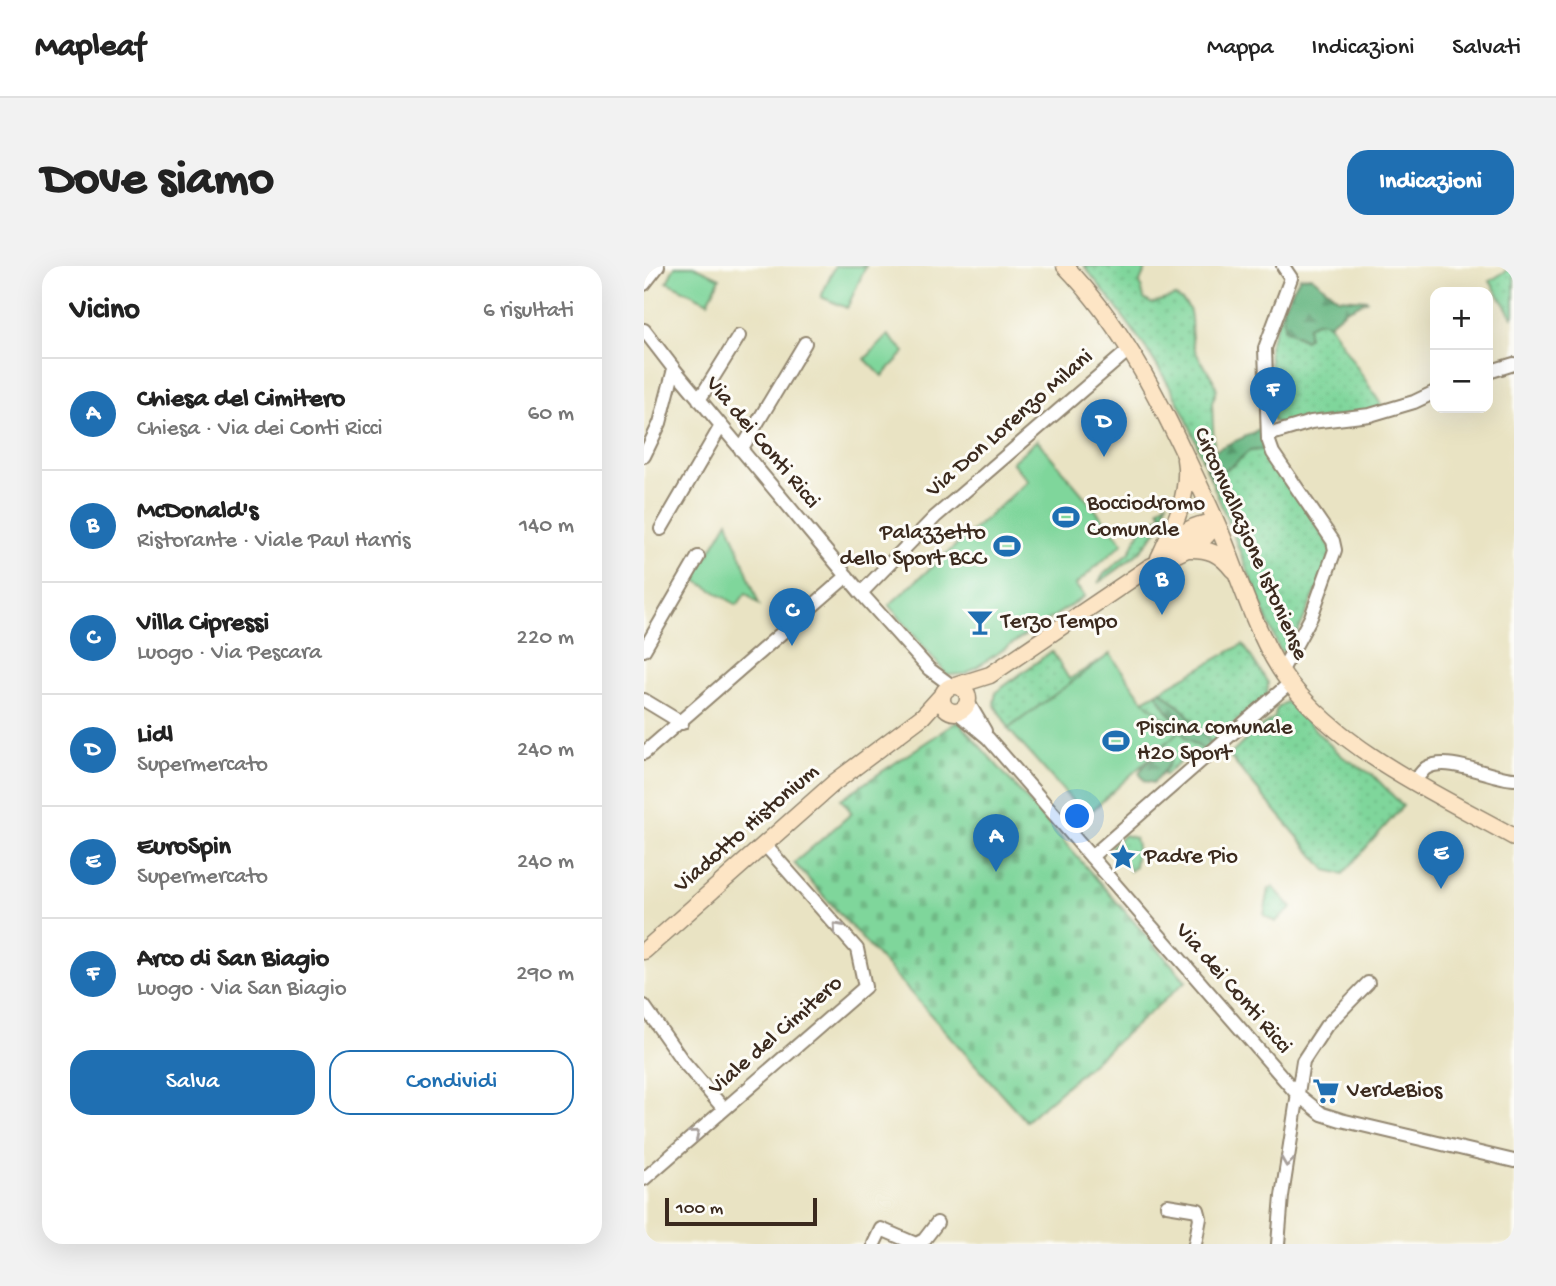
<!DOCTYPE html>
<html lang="it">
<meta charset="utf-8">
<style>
body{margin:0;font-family:"Gochi Hand",sans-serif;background:#f2f2f2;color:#222}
.controls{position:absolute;right:21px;top:21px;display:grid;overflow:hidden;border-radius:14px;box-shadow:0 7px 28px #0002}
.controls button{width:63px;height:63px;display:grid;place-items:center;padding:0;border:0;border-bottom:2px solid #e0e0e0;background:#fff;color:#222;font:35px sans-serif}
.scale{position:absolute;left:21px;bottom:18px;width:152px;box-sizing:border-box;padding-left:7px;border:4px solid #3b2a1e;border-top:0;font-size:19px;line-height:24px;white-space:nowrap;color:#3b2a1e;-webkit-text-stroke:5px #fdfcf7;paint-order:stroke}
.you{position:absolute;left:434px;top:551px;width:24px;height:24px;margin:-18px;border:5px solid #fff;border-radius:50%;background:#1a73e8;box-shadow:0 0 0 10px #1a73e833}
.badge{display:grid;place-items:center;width:46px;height:46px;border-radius:50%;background:#1f6fb2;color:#fff;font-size:23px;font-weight:700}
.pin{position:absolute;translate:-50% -58px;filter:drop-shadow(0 2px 4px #0008)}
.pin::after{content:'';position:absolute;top:37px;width:24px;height:21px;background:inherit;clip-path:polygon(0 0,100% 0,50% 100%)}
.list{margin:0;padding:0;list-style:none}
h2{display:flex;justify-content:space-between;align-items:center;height:91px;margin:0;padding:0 28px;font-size:30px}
h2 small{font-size:23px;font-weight:400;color:#767676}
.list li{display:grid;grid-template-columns:46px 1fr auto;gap:21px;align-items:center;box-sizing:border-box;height:112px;padding:0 28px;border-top:2px solid #e0e0e0}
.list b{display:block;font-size:26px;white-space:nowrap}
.list p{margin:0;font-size:23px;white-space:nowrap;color:#767676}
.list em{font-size:23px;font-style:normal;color:#767676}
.actions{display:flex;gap:14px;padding:21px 28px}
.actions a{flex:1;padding:16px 0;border:2px solid #1f6fb2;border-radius:21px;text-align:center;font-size:24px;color:#1f6fb2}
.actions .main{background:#1f6fb2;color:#fff}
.map{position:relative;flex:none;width:870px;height:978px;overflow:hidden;border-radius:21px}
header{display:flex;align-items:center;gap:42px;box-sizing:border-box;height:98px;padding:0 35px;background:#fff;border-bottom:2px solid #e0e0e0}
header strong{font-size:33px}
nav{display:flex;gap:38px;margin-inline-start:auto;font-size:24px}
.intro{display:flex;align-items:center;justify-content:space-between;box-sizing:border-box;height:168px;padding:0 42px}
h1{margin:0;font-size:49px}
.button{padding:18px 32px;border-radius:21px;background:#1f6fb2;color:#fff;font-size:24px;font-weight:700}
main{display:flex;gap:42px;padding:0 42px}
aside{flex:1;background:#fff;border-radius:21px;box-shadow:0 7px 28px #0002}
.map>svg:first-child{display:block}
.grass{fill:url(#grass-dots);stroke:#5d805c;stroke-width:2}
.forest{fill:url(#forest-firs);stroke:#517050;stroke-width:2}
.cemetery{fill:url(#cemetery-stones);stroke:#5d805c;stroke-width:2}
.garden{fill:#7fd69b;stroke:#5d805c;stroke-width:2}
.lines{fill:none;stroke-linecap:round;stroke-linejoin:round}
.minor-casing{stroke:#928670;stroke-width:16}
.secondary-casing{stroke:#928670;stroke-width:19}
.minor{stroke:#fff;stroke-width:12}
.secondary{stroke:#fde5c5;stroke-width:16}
.oneway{stroke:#a79f9a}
.labels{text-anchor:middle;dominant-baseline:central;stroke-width:6;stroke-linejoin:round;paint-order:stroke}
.street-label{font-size:23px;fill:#3b2a1e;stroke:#fdfcf7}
.poi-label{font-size:23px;fill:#3b2a1e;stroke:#fdfcf7;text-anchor:start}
</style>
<header>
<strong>Mapleaf</strong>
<nav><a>Mappa</a><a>Indicazioni</a><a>Salvati</a></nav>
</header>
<div class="intro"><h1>Dove siamo</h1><a class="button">Indicazioni</a></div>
<main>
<aside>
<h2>Vicino<small>6 risultati</small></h2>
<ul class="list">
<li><span class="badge">A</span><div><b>Chiesa del Cimitero</b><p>Chiesa · Via dei Conti Ricci</p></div><em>60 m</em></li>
<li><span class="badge">B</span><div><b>McDonald's</b><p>Ristorante · Viale Paul Harris</p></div><em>140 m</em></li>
<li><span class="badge">C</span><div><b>Villa Cipressi</b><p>Luogo · Via Pescara</p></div><em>220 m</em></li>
<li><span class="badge">D</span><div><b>Lidl</b><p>Supermercato</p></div><em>240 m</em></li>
<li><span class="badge">E</span><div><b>EuroSpin</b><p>Supermercato</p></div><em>240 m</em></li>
<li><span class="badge">F</span><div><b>Arco di San Biagio</b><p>Luogo · Via San Biagio</p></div><em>290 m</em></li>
</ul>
<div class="actions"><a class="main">Salva</a><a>Condividi</a></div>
</aside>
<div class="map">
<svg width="870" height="978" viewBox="0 0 870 978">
<defs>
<pattern id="grass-dots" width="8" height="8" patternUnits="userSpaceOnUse" patternTransform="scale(1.75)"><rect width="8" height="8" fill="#7fd69b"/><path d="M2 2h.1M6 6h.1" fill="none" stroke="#6fb885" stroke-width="1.8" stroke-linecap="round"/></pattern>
<pattern id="forest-firs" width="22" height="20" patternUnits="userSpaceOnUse" patternTransform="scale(1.75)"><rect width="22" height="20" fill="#67b783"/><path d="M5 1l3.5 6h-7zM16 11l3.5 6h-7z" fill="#56956b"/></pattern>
<pattern id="cemetery-stones" width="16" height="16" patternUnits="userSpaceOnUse" patternTransform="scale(1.75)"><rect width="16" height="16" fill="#7fd69b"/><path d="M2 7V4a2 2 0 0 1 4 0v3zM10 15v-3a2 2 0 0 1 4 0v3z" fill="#6fb885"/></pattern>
</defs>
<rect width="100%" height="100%" fill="#fdfcf7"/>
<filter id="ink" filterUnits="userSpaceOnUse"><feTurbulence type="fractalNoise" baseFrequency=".0143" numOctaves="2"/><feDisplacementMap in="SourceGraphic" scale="14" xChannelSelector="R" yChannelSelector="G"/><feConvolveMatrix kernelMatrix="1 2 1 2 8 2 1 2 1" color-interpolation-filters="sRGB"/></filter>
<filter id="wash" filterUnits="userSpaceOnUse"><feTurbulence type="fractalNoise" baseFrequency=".00686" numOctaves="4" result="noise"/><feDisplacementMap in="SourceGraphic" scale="28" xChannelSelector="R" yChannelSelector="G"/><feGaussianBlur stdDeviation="1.57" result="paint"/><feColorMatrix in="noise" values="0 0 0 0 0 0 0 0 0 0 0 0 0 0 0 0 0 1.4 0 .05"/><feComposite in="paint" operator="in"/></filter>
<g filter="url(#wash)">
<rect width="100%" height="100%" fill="#e9e3c3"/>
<path class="grass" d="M 440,0 L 503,0 L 496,16 L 500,33 L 508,38 L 530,30 C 558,43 541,62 551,84 C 557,99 570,108 573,124 L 568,136 L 570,183 L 558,192 C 534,120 487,59 440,0 Z
M 870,0 L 870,48 L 868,51 L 846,15 Z
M 639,41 C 645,61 637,64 661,74 L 664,71 L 664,60 C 671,56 677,53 685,58 L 740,143 L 638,159 L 629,155 L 625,80 Z
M 623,183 L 688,284 L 684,299 L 645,386 L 636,385 L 566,211 L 588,200 L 605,185 Z
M 523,236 C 515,277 486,295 454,317 L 460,308 L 486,286 L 499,258 L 503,261 L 518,248 L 515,243 Z
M 599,378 L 624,417 L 623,429 L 567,477 L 542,447 L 517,424 Z
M 408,385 L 425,413 L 466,389 L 365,462 L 350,438 L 352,426 Z
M 512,427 L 542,472 L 560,484 L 554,490 L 541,491 L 521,509 L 519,505 L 523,502 L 512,491 L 498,502 L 497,500 L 535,465 L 499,434 Z
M 642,436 L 647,439 L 684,477 L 699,491 L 729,509 L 759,540 L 699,608 L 682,604 L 585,490 L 609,467 L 630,452 L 633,442 Z
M 480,569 L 491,572 L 493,580 L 491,600 L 486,605 L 467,580 Z
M 629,621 L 648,642 L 631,656 L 620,649 L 625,623 Z"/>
<path class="forest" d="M 667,10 L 694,32 L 724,34 L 702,44 L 685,58 C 677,53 671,56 664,60 L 664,71 L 661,74 L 640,63 L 639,41 L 656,11 Z
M 621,159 L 623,183 L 605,185 L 588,200 L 566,211 L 558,192 C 577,178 602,174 621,159 Z
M 517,424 L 542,447 L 567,477 L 560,484 L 542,472 L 512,427 Z
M 523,485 L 528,489 C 528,499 516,509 509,517 L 501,515 L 495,507 C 500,498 509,494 515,486 Z"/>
<path class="cemetery" d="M 314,455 L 542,715 L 382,855 L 150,597 L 208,547 L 197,533 Z"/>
<path class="garden" d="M 31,0 L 50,0 L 76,12 L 64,36 L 23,16 Z
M 191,0 L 222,0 L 203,42 L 177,31 Z
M 244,69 L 261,86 L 238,110 L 221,93 Z
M 393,174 L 479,277 L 431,319 L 441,330 L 322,408 L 303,409 L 245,339 L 384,215 L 368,196 Z
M 84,255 L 115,338 L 102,327 L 93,339 L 50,313 Z
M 466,388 L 499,434 L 535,465 L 442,550 L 364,463 Z"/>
</g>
<g filter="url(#ink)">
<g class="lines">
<defs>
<path id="minor" d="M 0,18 L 14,0
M 0,64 L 30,103 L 217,327 L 285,403 L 308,420
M 844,106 L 870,98
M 55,134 L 95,70
M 624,169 L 667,156 L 726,149 L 770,136 L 791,126
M 97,184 L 161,77
M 0,190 L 16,157 L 30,103
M 17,263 L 77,160
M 217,327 L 291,251 L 486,83
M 0,384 L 54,291
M 637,406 L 667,351 L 691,284 L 689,275 L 629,187 L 624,173 L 621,82 L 647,12 L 639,0
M 0,434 L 38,457
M 324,436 L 341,465
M 313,446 L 344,472 L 653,828 L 678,848 L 697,854 L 870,895
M 0,487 L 203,310
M 771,515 C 774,511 778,505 782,502 C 805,489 846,512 870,513
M 447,591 L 646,417
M 0,740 L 38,794 L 80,843
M 0,913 L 221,721 L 213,683 L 120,578
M 523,939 L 554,944 L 556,952 L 551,978
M 230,978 L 237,963 L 272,978 L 280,974 L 293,957
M 634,978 L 638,930 L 659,795 L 682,760 L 724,717"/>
<path id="secondary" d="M 421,0 C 475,56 509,121 542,191 C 555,218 568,245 579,272 C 597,317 616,379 645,416 C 702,488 791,527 870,571
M 523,283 C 537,268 551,255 573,258
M 543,283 C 564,282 576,287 589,304
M 515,292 C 529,262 547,227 541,193
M298 433a13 13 0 1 1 26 0a13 13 0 1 1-26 0Z
M 311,420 L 346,409 L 504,302 L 543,283 L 560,272 L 573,258
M 0,685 L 191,516 L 279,450 L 298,429"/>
</defs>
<use href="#minor" class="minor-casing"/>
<use href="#secondary" class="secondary-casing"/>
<use href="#minor" class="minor"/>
<use href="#secondary" class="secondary"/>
</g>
<defs><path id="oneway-chevron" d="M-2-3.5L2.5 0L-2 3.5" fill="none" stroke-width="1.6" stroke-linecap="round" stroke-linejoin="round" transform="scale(1.75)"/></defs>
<g class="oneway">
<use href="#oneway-chevron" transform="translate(193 661) rotate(-132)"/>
<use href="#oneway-chevron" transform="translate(51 868) rotate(-41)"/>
<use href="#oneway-chevron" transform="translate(643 896) rotate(98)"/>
</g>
</g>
<defs>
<symbol id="stadium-bare" viewBox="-9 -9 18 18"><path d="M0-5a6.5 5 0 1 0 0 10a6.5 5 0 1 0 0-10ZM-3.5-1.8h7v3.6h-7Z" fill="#1f6fb2" stroke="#fdfcf7" stroke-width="2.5" paint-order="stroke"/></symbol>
<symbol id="bar-bare" viewBox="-9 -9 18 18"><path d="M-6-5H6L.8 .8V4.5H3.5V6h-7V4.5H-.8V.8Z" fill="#1f6fb2" stroke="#fdfcf7" stroke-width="2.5" paint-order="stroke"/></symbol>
<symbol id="sight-bare" viewBox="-9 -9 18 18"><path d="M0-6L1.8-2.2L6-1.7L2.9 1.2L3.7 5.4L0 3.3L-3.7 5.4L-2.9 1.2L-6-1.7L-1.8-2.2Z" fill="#1f6fb2" stroke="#fdfcf7" stroke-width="2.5" paint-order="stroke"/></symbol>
<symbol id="supermarket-bare" viewBox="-9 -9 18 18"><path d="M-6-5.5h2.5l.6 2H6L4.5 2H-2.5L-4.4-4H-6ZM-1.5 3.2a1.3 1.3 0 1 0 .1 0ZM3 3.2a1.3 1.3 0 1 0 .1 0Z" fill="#1f6fb2" stroke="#fdfcf7" stroke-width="2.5" paint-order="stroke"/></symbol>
</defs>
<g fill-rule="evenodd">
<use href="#stadium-bare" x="403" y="232" width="38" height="38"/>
<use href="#stadium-bare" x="344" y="261" width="38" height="38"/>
<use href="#bar-bare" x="317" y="337" width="38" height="38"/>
<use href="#stadium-bare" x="453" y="456" width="38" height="38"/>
<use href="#sight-bare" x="460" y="572" width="38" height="38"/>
<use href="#supermarket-bare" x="663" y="806" width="38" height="38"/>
</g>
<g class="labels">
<g class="street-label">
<text transform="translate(366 158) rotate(-41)">Via Don Lorenzo Milani</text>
<text transform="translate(118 177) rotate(50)">Via dei Conti Ricci</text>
<text transform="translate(606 278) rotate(66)">Circonvallazione Istoniense</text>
<text transform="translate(103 563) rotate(-41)">Viadotto Histonium</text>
<text transform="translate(589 723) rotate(49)">Via dei Conti Ricci</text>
<text transform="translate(132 770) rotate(-41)">Viale del Cimitero</text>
</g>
<g class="poi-label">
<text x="443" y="238">Bocciodromo<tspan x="443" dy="26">Comunale</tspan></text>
<text x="342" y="267" text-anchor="end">Palazzetto<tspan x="342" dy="26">dello Sport BCC</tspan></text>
<text x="357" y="356">Terzo Tempo</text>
<text x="493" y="462">Piscina comunale<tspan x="493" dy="26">H20 Sport</tspan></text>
<text x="500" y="591">Padre Pio</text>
<text x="703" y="825">VerdeBios</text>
</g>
</g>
</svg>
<div class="controls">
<button>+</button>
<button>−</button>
</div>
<div class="scale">100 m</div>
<div class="you"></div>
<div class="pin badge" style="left:352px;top:606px">A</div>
<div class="pin badge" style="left:518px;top:349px">B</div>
<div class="pin badge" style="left:148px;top:380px">C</div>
<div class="pin badge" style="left:460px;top:191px">D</div>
<div class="pin badge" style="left:797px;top:623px">E</div>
<div class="pin badge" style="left:629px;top:159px">F</div>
</div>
</main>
